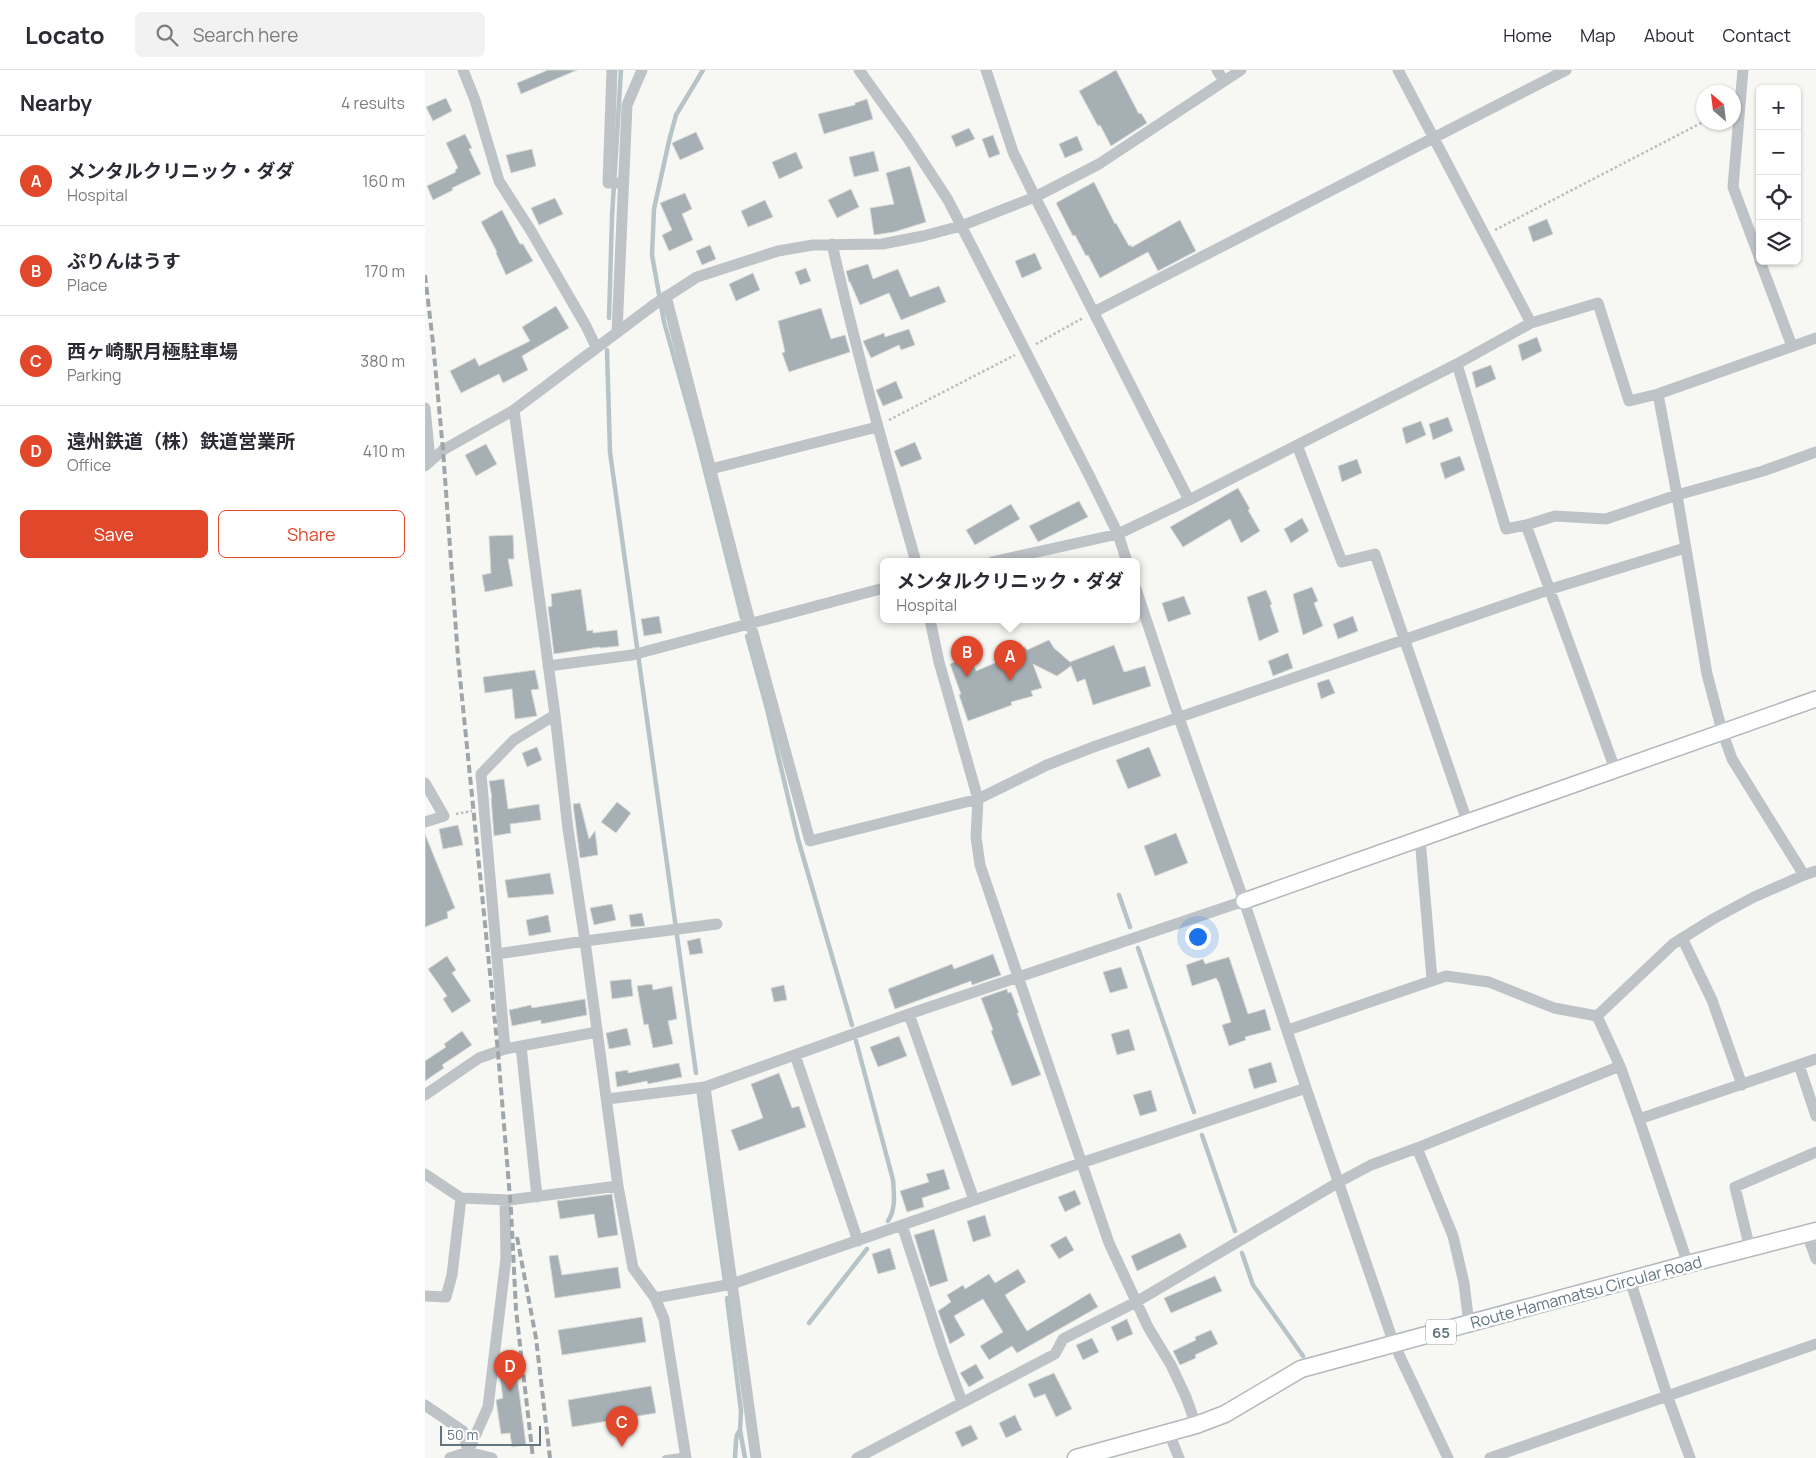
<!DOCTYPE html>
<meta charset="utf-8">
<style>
body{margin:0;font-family:Manrope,"Noto Sans JP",sans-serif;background:#f2f2f3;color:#2b2b33}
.controls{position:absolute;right:15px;top:15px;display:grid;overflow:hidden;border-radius:8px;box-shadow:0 1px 4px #0004}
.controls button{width:45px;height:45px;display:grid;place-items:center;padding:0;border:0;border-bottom:1px solid #e1e1e2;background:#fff;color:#2b2b33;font:25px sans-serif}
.compass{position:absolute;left:1271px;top:15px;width:45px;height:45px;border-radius:50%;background:#fff;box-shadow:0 1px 4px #0004;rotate:332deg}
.scale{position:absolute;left:15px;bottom:12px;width:101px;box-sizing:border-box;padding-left:5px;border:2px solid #63757f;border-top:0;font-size:14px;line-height:18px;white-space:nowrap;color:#63757f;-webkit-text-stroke:4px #fff;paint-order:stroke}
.you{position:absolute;left:772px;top:866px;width:18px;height:18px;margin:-12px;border:4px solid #fff;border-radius:50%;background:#1a73e8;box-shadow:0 0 0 8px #1a73e833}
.badge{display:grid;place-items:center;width:32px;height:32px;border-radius:50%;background:#e0472b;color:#fff;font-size:16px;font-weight:700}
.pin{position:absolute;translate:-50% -41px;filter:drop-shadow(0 1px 2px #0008)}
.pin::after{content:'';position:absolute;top:26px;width:18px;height:15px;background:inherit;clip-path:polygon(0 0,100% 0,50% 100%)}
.popup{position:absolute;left:455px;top:488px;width:260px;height:65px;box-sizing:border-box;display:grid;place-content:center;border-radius:8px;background:#fff;filter:drop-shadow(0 1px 4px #0005);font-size:16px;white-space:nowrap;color:#7c7c81}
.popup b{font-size:19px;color:#2b2b33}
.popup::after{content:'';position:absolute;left:50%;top:100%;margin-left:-10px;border:10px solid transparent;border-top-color:#fff}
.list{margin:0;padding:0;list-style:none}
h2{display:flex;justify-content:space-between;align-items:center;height:65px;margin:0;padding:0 20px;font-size:21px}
h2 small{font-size:16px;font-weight:400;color:#7c7c81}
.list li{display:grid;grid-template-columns:32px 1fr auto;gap:15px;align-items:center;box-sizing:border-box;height:90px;padding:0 20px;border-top:1px solid #e1e1e2}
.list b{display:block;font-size:19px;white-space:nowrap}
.list p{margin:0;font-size:16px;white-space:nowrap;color:#7c7c81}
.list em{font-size:16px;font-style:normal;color:#7c7c81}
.actions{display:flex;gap:10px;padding:15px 20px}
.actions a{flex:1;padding:11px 0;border:1px solid #e0472b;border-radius:8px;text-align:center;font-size:18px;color:#e0472b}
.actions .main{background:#e0472b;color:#fff}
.icon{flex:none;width:28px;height:28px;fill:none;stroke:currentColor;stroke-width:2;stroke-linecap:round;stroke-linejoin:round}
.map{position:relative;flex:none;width:1391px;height:1388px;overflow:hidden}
header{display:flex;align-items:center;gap:30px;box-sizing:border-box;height:70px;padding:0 25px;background:#fff;border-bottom:1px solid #e1e1e2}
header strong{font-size:24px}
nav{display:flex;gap:28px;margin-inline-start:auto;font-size:18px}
.search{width:350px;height:45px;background:#f2f2f3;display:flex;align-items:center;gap:12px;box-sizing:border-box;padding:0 18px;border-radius:8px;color:#7c7c81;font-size:19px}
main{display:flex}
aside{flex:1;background:#fff}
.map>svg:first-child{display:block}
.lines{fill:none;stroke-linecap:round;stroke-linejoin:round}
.stream{stroke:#b6c4c7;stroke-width:4.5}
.building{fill:#a5afb4;stroke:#d9d9d7}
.secondary-casing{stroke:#b1b7bb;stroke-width:18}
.primary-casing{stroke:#b2b8bb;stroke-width:19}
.path{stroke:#b9bcbf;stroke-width:2.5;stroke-dasharray:2.5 2.5;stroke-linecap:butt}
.lane{stroke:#bec3c7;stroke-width:5.5}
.street{stroke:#bec3c7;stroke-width:11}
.secondary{stroke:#fff;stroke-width:15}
.primary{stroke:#fff;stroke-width:16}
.rail{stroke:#9ea6ab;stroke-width:4;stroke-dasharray:8 4;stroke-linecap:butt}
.labels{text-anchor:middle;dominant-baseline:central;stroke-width:5;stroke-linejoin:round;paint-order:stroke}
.shield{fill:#fff;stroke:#929ea5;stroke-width:1}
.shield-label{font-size:15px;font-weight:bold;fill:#63757f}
.street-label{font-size:16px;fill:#63757f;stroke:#fff}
</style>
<header>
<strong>Locato</strong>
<div class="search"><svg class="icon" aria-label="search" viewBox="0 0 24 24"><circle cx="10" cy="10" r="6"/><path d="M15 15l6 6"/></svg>Search here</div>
<nav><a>Home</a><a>Map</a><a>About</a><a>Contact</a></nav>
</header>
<main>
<aside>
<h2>Nearby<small>4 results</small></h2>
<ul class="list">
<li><span class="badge">A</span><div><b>メンタルクリニック・ダダ</b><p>Hospital</p></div><em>160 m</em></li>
<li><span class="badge">B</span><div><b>ぷりんはうす</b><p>Place</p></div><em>170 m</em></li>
<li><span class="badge">C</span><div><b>西ヶ崎駅月極駐車場</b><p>Parking</p></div><em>380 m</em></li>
<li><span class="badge">D</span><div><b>遠州鉄道（株）鉄道営業所</b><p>Office</p></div><em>410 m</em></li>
</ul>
<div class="actions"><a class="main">Save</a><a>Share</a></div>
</aside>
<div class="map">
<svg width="1391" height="1388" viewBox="0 0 1391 1388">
<rect width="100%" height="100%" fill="#f7f7f4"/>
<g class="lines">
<path class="stream" d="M 278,0 L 251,45 L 244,71 L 229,139 L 227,185 L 239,252 L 272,369 L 317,548
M 184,248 L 187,147 L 196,0
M 182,280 L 185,382 L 271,1003
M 322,566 L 342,639 L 373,769 L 427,955
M 694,825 L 705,857
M 713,878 L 769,1042
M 431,971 L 468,1110 C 469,1124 471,1139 463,1151
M 274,1025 L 300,1212
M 777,1065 L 810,1161
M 817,1183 L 828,1215 L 878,1286
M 302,1228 L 316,1341 L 315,1360 L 312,1365 L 311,1371 L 310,1388
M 384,1253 L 442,1179
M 315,1360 L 320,1388"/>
</g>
<path class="building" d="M 123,0 L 152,0 L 96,24 L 92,13 Z
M 691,0 L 714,44 L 716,43 L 722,53 L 686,76 L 675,55 L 673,56 L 654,21 Z
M 21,28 L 27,41 L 8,51 L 1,37 Z
M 442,29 L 448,49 L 399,64 L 393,44 L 430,35 L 430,33 Z
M 544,58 L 550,69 L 531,77 L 526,66 Z
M 271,62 L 279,79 L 255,90 L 247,73 Z
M 40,64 L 47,78 L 44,79 L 56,104 L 27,118 L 28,120 L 8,130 L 2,116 L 31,102 L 30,100 L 33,98 L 21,73 Z
M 568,65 L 575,84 L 564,88 L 557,69 Z
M 652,66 L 658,80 L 640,88 L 634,74 Z
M 107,79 L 111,96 L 86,103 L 81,85 Z
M 449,81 L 454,101 L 429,107 L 424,87 Z
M 371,82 L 378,98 L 354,109 L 347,92 Z
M 485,96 L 501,152 L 469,162 L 449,165 L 445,138 L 469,134 L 461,103 Z
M 669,112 L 690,154 L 691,153 L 704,176 L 706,175 L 707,177 L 755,150 L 771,181 L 733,201 L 723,182 L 675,208 L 663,185 L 661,186 L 650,165 L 648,166 L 631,133 Z
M 426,119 L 434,137 L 412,148 L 403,130 Z
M 260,123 L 267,139 L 257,144 L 268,170 L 244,181 L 237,165 L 247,160 L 235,133 Z
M 130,128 L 138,144 L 114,155 L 106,138 Z
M 340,130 L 348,147 L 323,157 L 316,141 Z
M 77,140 L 95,174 L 98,174 L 108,191 L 81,205 L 71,183 L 72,182 L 56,152 Z
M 1122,149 L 1128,164 L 1108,172 L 1103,157 Z
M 285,175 L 291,189 L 277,195 L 271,181 Z
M 610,183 L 617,199 L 597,208 L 590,191 Z
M 443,194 L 448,209 L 473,199 L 485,227 L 514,216 L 521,232 L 476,250 L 464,223 L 435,235 L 425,212 L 424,212 L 421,201 Z
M 381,198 L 386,211 L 375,215 L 370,202 Z
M 328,203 L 335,220 L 311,231 L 304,214 Z
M 131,236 L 144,258 L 97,286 L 103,300 L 78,313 L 74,304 L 36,323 L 25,301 L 50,288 L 54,296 L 105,271 L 97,257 Z
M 396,238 L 406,269 L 420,265 L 425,282 L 364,302 L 357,283 L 360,282 L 353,251 Z
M 484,259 L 490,275 L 476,280 L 474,275 L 446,288 L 438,271 L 459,263 L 460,267 Z
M 1112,267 L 1117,281 L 1097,291 L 1093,275 Z
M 1066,295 L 1071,309 L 1051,318 L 1047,302 Z
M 471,311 L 478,328 L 458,336 L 451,320 Z
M 1023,347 L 1028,361 L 1008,370 L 1004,354 Z
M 996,351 L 1001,365 L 981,374 L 977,358 Z
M 490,372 L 497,389 L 476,397 L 469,381 Z
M 61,374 L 72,394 L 51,406 L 40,385 Z
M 1035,386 L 1040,400 L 1020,409 L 1015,393 Z
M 932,389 L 937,403 L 917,412 L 913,396 Z
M 813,418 L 825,439 L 823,440 L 835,461 L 816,473 L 805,449 L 758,477 L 745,457 Z
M 654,431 L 663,447 L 613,472 L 604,456 Z
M 586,434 L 595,449 L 550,475 L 541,460 Z
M 877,448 L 884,461 L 866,473 L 859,459 Z
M 88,465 L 89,489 L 83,489 L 88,516 L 60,522 L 57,505 L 66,503 L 64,466 Z
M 887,517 L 893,531 L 889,533 L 898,556 L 878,565 L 868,524 Z
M 156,519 L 162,561 L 168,560 L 168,563 L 192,560 L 194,576 L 175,578 L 174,577 L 129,584 L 123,537 L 127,536 L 126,524 Z
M 841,520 L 847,534 L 845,535 L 854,562 L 834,571 L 822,527 Z
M 759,526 L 766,544 L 743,552 L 737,533 Z
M 234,546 L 237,563 L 219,566 L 216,549 Z
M 928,546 L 933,561 L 913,569 L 908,554 Z
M 624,570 L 629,578 L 645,592 L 689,575 L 699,602 L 720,596 L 726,616 L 668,635 L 660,609 L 652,612 L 646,596 L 632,606 L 608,594 L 617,618 L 606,621 L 608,626 L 586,632 L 587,635 L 543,651 L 534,625 L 536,624 L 525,594 L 546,585 L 551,601 L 589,585 L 588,582 L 600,577 L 602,580 Z
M 863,583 L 868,598 L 848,606 L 843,591 Z
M 110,600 L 114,619 L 106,620 L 112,646 L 90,649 L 87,619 L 60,623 L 58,607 Z
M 904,609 L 910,623 L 896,629 L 892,613 Z
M 112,677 L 117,690 L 102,697 L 97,683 Z
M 724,677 L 736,706 L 703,719 L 691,690 Z
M 79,709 L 83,739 L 114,734 L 116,750 L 85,754 L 86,763 L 69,766 L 66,728 L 67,728 L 64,711 Z
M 192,732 L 206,743 L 191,763 L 176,752 Z
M 155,733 L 164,769 L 170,761 L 173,785 L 155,788 L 148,734 Z
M 33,755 L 38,775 L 18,779 L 14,759 Z
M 751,763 L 763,793 L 730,806 L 719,776 Z
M 0,764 L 30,838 L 22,842 L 23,848 L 0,857 Z
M 125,803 L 129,824 L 83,828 L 80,810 Z
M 187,834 L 191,850 L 169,855 L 165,838 Z
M 217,843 L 220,856 L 206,857 L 204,845 Z
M 123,845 L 126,862 L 104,866 L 101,850 Z
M 275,868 L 278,883 L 265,885 L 262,871 Z
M 568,884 L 576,905 L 547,915 L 546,911 L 470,939 L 463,919 L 527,894 L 529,899 Z
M 22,886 L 31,900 L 27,903 L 46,931 L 27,943 L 18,929 L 22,926 L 3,899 Z
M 804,887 L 823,944 L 840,939 L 846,960 L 820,967 L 821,970 L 804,976 L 797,955 L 806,952 L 794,913 L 791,908 L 767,916 L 761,895 L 778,889 L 780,894 Z
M 696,897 L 703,918 L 685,923 L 678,902 Z
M 206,909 L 208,926 L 187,929 L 185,911 Z
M 227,914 L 228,920 L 247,916 L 252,949 L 243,951 L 248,974 L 228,978 L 223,954 L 219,955 L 212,916 Z
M 359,915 L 362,930 L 349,932 L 346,918 Z
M 582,919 L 583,923 L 586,922 L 594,943 L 592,943 L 616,1005 L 587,1016 L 566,961 L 568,960 L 556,928 Z
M 160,929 L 162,945 L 116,954 L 116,950 L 87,956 L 84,940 L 106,935 L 107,938 Z
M 202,958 L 206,975 L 184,979 L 181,963 Z
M 704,959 L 710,980 L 692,985 L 686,964 Z
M 37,961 L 47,975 L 17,995 L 19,998 L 0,1011 L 0,991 L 21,977 L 19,974 Z
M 474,966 L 482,986 L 453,997 L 445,977 Z
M 846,992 L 852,1012 L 829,1019 L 823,999 Z
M 254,993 L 257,1007 L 223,1014 L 222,1011 L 192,1017 L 190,1002 L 203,1000 L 203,1003 Z
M 354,1003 L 367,1038 L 374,1036 L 381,1057 L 314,1081 L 306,1060 L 338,1048 L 326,1014 Z
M 726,1020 L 732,1041 L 715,1046 L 708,1025 Z
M 519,1099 L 525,1119 L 497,1128 L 499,1137 L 482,1142 L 475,1121 L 504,1112 L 501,1104 Z
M 650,1120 L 656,1134 L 640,1142 L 633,1127 Z
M 187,1124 L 193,1165 L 173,1168 L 169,1144 L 135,1149 L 132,1131 Z
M 560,1145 L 566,1166 L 548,1172 L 542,1151 Z
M 509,1159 L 523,1211 L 505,1217 L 489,1165 Z
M 755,1163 L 762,1177 L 712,1201 L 706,1186 Z
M 641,1166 L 649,1180 L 634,1189 L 625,1175 Z
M 465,1178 L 471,1199 L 453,1204 L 447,1184 Z
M 133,1185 L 137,1205 L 193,1197 L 196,1218 L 130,1228 L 124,1186 Z
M 593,1199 L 601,1212 L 580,1225 L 602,1261 L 665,1223 L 673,1237 L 592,1283 L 587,1276 L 564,1290 L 555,1276 L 578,1262 L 558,1229 L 529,1246 L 540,1265 L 525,1274 L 513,1241 L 526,1232 L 522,1225 L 538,1215 L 540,1219 L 564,1204 L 570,1213 Z
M 790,1206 L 797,1221 L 746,1243 L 739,1228 Z
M 217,1247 L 221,1272 L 137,1285 L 133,1260 Z
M 702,1249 L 708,1264 L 692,1271 L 686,1257 Z
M 786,1260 L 793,1274 L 770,1285 L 771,1288 L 755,1295 L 748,1281 L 771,1270 L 770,1267 Z
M 667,1268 L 674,1282 L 658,1290 L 651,1275 Z
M 551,1294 L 559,1308 L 544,1317 L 535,1303 Z
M 629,1303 L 647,1339 L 631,1347 L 620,1324 L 609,1328 L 603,1314 Z
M 92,1306 L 101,1375 L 87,1377 L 85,1363 L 76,1364 L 71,1330 L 78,1328 L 75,1308 Z
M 226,1316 L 231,1343 L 147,1357 L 143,1330 Z
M 590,1345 L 597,1360 L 581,1368 L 574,1353 Z
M 546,1355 L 553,1369 L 537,1377 L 530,1362 Z"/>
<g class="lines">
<defs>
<path id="secondary" d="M 819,831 L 1391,629"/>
<path id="primary" d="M 651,1388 L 771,1355 L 800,1344 L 876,1299 L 1263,1194 L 1391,1161"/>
</defs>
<use href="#secondary" class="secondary-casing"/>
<use href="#primary" class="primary-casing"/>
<path class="path" d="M 1070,160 L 1278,52
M 611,274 L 658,248
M 464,350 L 590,285
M 31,744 L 47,741"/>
<path class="lane" d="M 240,1388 L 261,1385"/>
<path class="street" d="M 38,0 L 50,30 L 74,111 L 106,161 L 161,256 L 171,277
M 187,0 L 183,113 L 198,113
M 434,0 L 482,67 L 523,130 L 665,407 L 693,464 L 702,492
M 561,0 L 588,82 L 610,127 L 764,430
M 792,0 L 799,11
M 973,0 L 1106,253 L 1173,233 L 1204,331 L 1233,324 L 1391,268
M 1318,0 L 1308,117 L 1335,189
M 407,174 C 431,281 461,387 491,492
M 1335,191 L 1367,276
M 241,226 L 325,552 L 385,771 L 553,729 L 622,695 L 671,676 L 1126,519 L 1260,478
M 669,242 L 1141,0
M 192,262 L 202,35 L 217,0
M 1032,294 L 1081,459 L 1101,455 L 1190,699
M 1233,324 L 1252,425 L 1282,604 L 1297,661 L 1307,689 L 1379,805
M 0,338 L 5,390
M 89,340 L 130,645 L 143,759 L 160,871 L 193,1116 L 208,1198 L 230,1228 L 239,1249 L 261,1388
M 872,375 L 917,492 L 950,484 L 1042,751
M 0,396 L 18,380 L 89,340 L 230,234 L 272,207 L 353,181 L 388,175 L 457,174 L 498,166 L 536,156 L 610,127 L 674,94 L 816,0
M 286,399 L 452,357
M 1101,455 L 1130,446 L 1181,449 L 1252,425 L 1338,401 L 1391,382
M 567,492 L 693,464 L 764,430 L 1032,294 L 1106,253
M 711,519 L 754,648 L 819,831 L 881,1018 L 969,1274 L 1023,1388
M 505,550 L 514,592 L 553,729 L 551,767 L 555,795 L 684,1173 L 723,1257 L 746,1295 L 761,1327 L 771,1355
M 123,596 L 207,585 L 459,518
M 0,713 L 19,746 L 0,752
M 995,768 L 1007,909
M 1257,868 L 1287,930 L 1317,1015
M 72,884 L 160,871 L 292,854
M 484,944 L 549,1130
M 1172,946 L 1195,996 L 1214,1049 L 1391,989
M 863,960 L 1021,906 L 1064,912 L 1129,938 L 1172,946 L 1248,874 L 1288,849 L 1329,827 L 1379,805 L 1391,801
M 96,976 L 112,1127
M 80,979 L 56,704 L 89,670 L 130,645
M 370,985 L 433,1171
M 1374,995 L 1391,1046
M 280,1017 L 331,1388
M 0,1025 L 54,988 L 80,979 L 172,962
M 182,1029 L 280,1017 L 484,944 L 819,831
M 1214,1049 L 1263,1194
M 992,1078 L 1028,1166 L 1039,1213 L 1044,1254
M 0,1104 L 36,1128 L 84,1130 L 193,1116
M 477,1155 L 518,1281 L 537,1332
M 1382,1164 L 1391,1189
M 1325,1179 L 1310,1117 L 1391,1082
M 1205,1210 L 1242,1325 L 1265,1388
M 0,1226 L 21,1227 L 27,1205 L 36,1128
M 230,1228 L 307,1214 L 656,1093 L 881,1018
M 0,1335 L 38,1361 L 43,1382
M 744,1363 L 754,1388
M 43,1382 L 63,1337 L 81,1188 L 80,1130
M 25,1388 L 43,1382 L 67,1388
M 432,1388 L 630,1284 L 638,1269 L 711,1232 L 914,1112 L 946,1095 L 992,1078 L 1195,996
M 1065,1388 L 1391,1274"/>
<use href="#secondary" class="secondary"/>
<use href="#primary" class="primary"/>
<path class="rail" d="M 0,205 L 8,273 L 18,380 L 33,588 L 73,982 L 86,1140 L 91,1240 L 108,1388
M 92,1167 L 111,1268 L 125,1388"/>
</g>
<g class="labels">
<rect class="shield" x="1001" y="1249.5" width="30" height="25" rx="4"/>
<g class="shield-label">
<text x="1016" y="1262">65</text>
</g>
<g class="street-label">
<text transform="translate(1161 1222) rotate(-15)">Route Hamamatsu Circular Road</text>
</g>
</g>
</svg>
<div class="controls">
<button>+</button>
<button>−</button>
<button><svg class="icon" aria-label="locate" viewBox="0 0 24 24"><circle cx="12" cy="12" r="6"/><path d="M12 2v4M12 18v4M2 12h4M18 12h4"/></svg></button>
<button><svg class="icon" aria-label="layers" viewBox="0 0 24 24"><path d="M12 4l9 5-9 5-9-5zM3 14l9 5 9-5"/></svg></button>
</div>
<svg class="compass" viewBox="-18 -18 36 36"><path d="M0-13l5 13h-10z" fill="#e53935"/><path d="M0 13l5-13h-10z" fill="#7c7c81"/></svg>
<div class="scale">50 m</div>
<div class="you"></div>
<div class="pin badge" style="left:585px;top:611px">A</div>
<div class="popup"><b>メンタルクリニック・ダダ</b>Hospital</div>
<div class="pin badge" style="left:542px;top:607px">B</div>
<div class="pin badge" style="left:197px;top:1377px">C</div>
<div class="pin badge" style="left:85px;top:1321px">D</div>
</div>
</main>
